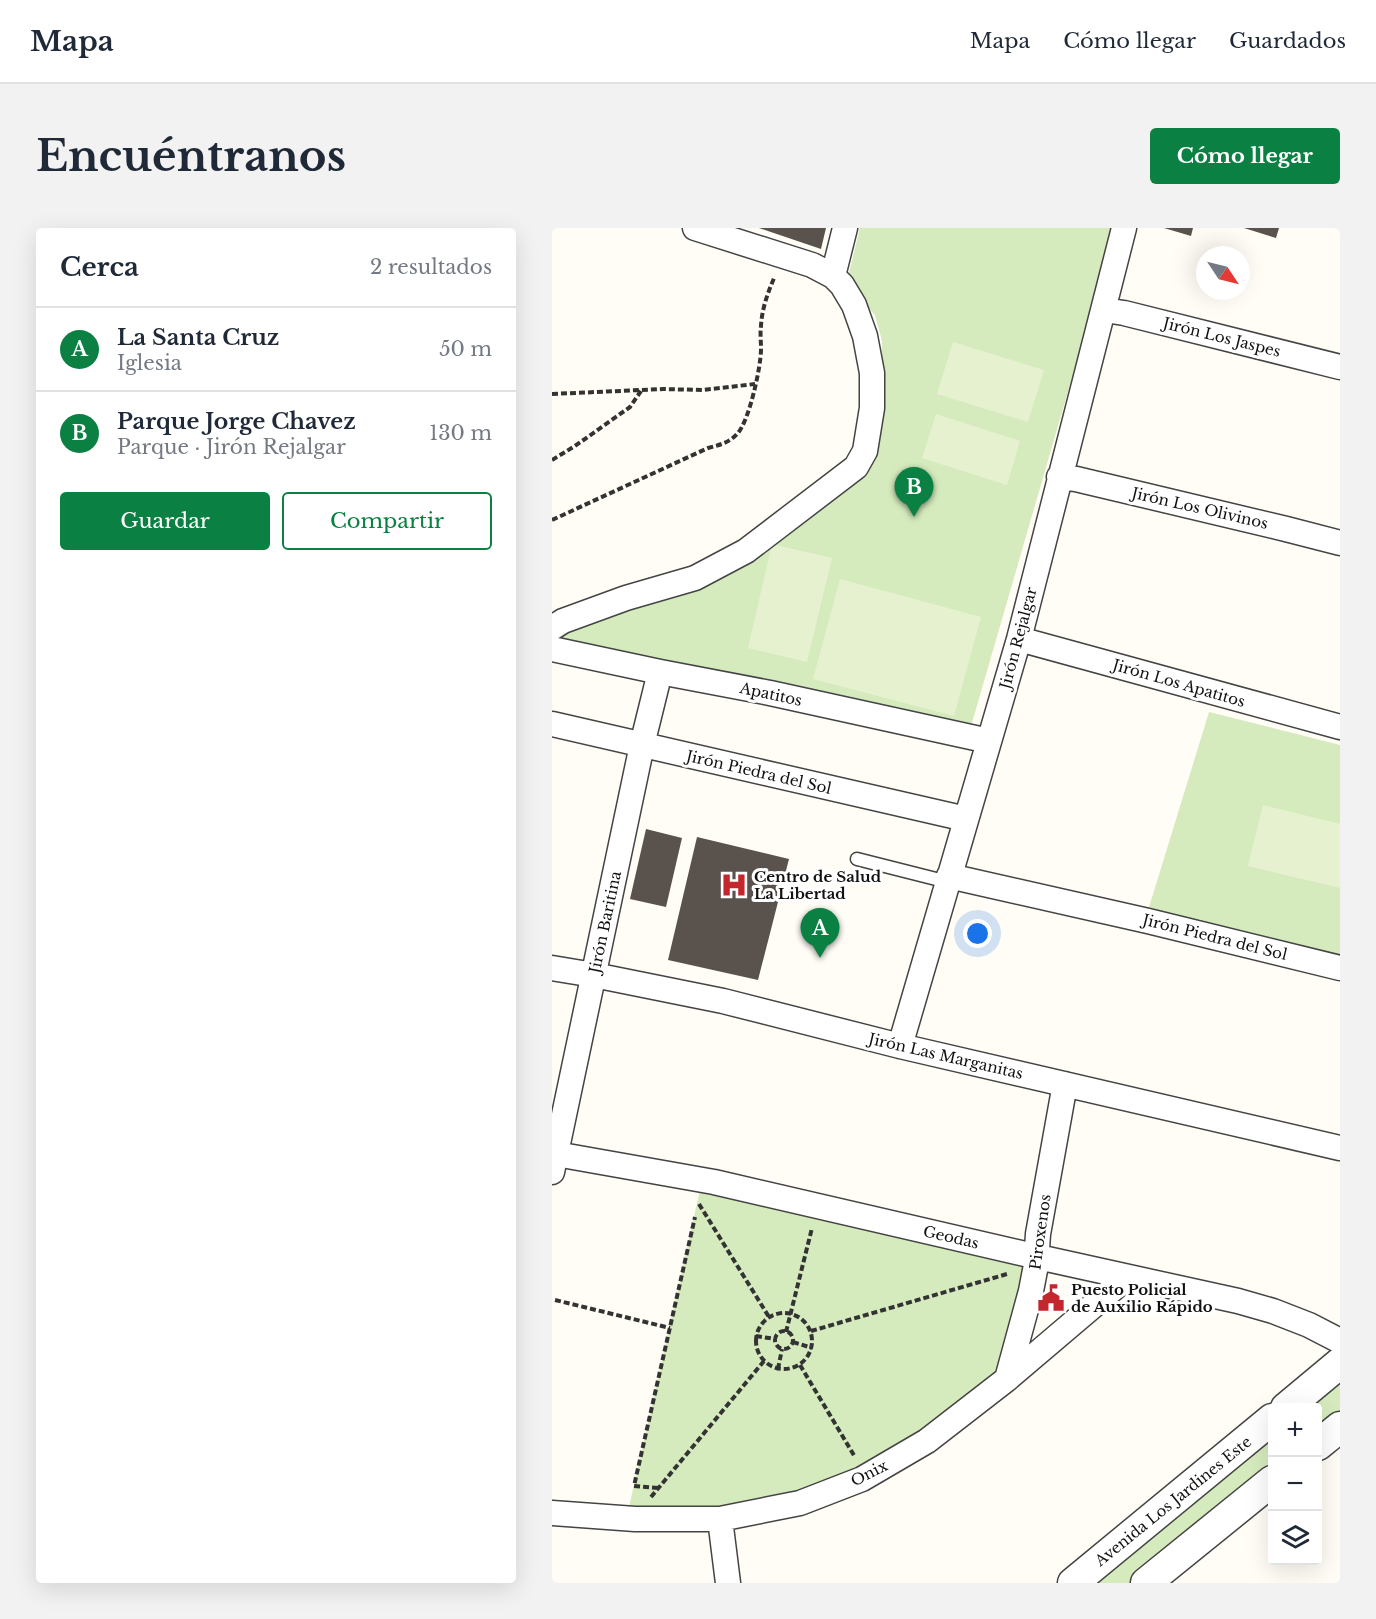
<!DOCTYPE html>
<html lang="es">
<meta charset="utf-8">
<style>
body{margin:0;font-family:"Libre Baskerville",serif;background:#f2f2f3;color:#1f2937}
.controls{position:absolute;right:18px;bottom:18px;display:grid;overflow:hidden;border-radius:6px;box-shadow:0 6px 24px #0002}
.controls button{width:54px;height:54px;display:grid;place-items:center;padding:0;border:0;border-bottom:2px solid #e0e1e3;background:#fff;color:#1f2937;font:30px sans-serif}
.compass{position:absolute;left:644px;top:18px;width:54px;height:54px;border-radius:50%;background:#fff;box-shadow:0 6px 24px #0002;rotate:125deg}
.you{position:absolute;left:426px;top:706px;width:21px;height:21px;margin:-15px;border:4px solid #fff;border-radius:50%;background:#1a73e8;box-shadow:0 0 0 9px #1a73e833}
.badge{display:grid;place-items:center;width:39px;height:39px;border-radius:50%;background:#0b8043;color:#fff;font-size:20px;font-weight:700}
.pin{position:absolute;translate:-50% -50px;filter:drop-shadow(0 2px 3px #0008)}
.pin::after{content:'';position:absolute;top:32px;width:21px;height:18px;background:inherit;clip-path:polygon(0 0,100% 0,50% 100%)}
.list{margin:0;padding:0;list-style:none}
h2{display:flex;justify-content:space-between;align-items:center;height:78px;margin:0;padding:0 24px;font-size:26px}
h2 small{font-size:20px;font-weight:400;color:#747a83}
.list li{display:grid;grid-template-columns:39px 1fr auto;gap:18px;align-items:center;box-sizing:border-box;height:84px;padding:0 24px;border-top:2px solid #e0e1e3}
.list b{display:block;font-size:22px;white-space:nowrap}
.list p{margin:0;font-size:20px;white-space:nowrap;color:#747a83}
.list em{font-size:20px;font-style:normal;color:#747a83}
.actions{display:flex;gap:12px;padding:18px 24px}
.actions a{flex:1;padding:14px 0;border:2px solid #0b8043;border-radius:6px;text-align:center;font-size:21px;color:#0b8043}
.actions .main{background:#0b8043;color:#fff}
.icon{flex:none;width:33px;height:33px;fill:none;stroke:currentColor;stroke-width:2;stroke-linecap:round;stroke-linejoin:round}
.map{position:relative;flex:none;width:788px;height:1355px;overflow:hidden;border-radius:6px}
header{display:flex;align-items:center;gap:36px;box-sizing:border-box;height:84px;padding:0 30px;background:#fff;border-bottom:2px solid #e0e1e3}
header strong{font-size:28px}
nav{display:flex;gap:33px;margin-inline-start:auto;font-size:21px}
.intro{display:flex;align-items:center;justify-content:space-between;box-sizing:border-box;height:144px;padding:0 36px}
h1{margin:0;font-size:42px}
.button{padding:15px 27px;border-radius:6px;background:#0b8043;color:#fff;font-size:21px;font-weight:700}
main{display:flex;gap:36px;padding:0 36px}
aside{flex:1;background:#fff;border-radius:6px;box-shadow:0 6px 24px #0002}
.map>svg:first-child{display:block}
.green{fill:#d5ebbd}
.pitch{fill:#e6f2cf}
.building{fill:#5a524d}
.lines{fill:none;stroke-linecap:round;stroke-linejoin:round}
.service-casing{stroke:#444;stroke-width:15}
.minor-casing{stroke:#444;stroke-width:27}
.tertiary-casing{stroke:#444;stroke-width:33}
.path{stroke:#333;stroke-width:4;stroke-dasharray:6 3;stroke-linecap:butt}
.service{stroke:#fff;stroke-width:12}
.minor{stroke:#fff;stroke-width:24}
.tertiary{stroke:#fff;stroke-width:30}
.labels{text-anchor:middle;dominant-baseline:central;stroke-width:6;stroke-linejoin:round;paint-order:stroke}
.street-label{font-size:15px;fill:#111;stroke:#fff}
.poi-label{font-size:15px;font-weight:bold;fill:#111;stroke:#fff;text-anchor:start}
</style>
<header>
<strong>Mapa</strong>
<nav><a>Mapa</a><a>Cómo llegar</a><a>Guardados</a></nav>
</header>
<div class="intro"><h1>Encuéntranos</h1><a class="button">Cómo llegar</a></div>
<main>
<aside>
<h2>Cerca<small>2 resultados</small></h2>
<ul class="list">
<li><span class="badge">A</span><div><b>La Santa Cruz</b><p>Iglesia</p></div><em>50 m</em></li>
<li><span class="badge">B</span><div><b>Parque Jorge Chavez</b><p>Parque · Jirón Rejalgar</p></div><em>130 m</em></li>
</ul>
<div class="actions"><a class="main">Guardar</a><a>Compartir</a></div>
</aside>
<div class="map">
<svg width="788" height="1355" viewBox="0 0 788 1355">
<rect width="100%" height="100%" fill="#fffdf5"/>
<path class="green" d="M 308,0 L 559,0 L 528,122 L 417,505 L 4,412 L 10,402 L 145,353 L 310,244 L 330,181 L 330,113 L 323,87 L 294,57 Z
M 657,484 L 788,517 L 788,733 L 594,689 Z
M 150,953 L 485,1030 L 455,1150 L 376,1212 L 248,1274 L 75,1288 Z
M 788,1147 L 788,1184 L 766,1202 L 766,1180 L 749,1180 Z
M 720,1202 L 720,1239 L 580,1355 L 533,1355 Z"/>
<path class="pitch" d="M 401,114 L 492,142 L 476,194 L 385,166 Z
M 384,186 L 468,213 L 455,257 L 370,230 Z
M 220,316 L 280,330 L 255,434 L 196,420 Z
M 288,351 L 429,389 L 402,488 L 261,451 Z
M 711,577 L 788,596 L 788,660 L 696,638 Z"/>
<path class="building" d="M 207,0 L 274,0 L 269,21 Z
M 612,0 L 641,0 L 639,8 Z
M 692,0 L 727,0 L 724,10 Z
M 94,601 L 130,610 L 114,679 L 78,671 Z
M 145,609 L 237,631 L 206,752 L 116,732 Z"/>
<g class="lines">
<defs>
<path id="service" d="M 305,631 L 396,654"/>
<path id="minor" d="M 281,48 L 293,0
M 552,82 L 572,85 L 788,139
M 507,249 L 524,251 L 734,301 L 788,315
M 0,400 L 11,393 L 74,370 L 143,350 L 194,323 L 304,239 L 313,223 L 320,180 L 320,145 L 313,108 L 302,77 L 290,57 L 281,48 L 260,37 L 143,0
M 467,411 L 788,499
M 0,421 L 108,444 L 218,465 L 437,513
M 0,496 L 414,591
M 397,648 L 596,693 L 788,740
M 0,740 L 42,747 L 171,773 L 348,818 L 788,920
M 348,818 L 467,411 L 572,0
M 4,926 L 162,954 L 486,1029 L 686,1073 L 721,1083 L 757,1097 L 788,1113
M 0,944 L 90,517 L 108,444
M 455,1151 L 479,1063 L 484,1037 L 486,1006 L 513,856
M 0,1285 L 83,1291 L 168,1291 L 248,1275 L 310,1251 L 375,1213 L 455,1151 L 575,1049
M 168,1291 L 176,1355"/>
<path id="tertiary" d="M 734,1180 L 788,1135
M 766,1217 L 788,1199
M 521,1355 L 720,1191
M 594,1355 L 720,1253"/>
</defs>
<use href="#service" class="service-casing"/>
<use href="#minor" class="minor-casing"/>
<use href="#tertiary" class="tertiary-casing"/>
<path class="path" d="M 0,166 L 111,161 L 150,162 L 203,156
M 0,232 L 23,218 L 78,179 L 89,163
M 0,292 L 156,220 C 167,217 177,215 185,206 C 197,194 209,139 209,121 C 209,113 208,105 209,98 C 210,80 216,64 223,48
M 147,976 L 217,1089
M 3,1072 L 118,1100
M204 1113a28 28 0 1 1 56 0a28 28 0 1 1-56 0Z
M 259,1103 L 455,1046
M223 1112a9 9 0 1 1 18 0a9 9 0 1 1-18 0Z
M 234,1104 L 260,1000
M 204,1108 L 223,1111
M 241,1114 L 260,1120
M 248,1137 L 303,1229
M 226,1141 L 230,1121
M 106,1260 L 82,1258 L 143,989
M 99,1269 L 212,1133"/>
<use href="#service" class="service"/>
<use href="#minor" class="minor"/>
<use href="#tertiary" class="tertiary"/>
</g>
<defs>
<symbol id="hospital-bare" viewBox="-9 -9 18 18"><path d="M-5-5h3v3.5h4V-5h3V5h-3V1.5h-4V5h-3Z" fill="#c4262e" stroke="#fff" stroke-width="2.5" paint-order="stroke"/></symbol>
<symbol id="civic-bare" viewBox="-9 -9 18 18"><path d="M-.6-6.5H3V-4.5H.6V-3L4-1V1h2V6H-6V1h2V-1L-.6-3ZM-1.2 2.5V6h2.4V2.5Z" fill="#c4262e" stroke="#fff" stroke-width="2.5" paint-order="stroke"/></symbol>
</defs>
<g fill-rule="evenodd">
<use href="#hospital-bare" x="163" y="638" width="38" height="38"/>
<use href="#civic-bare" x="480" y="1051" width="38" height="38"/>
</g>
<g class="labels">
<g class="street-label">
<text transform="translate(670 109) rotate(14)">Jirón Los Jaspes</text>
<text transform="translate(648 280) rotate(13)">Jirón Los Olivinos</text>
<text transform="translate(466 410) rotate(-75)">Jirón Rejalgar</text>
<text transform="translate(627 455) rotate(16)">Jirón Los Apatitos</text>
<text transform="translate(219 466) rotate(12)">Apatitos</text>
<text transform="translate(207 544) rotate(13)">Jirón Piedra del Sol</text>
<text transform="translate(53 694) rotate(-78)">Jirón Baritina</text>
<text transform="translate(663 709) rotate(14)">Jirón Piedra del Sol</text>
<text transform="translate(394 828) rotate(13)">Jirón Las Marganitas</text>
<text transform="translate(488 1004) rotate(-82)">Piroxenos</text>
<text transform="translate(399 1009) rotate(13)">Geodas</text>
<text transform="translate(317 1245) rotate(-27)">Onix</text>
<text transform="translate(621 1273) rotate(-39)">Avenida Los Jardines Este</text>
</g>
<g class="poi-label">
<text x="202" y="648">Centro de Salud<tspan x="202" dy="17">La Libertad</tspan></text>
<text x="519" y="1061">Puesto Policial<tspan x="519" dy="17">de Auxilio Rápido</tspan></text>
</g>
</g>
</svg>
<div class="controls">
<button>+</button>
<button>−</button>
<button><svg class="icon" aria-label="layers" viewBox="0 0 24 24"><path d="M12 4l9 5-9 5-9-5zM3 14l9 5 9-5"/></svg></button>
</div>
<svg class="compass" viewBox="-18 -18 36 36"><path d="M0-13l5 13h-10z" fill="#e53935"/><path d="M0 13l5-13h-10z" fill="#747a83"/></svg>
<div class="you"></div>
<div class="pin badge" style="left:268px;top:730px">A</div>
<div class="pin badge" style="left:362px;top:289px">B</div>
</div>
</main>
